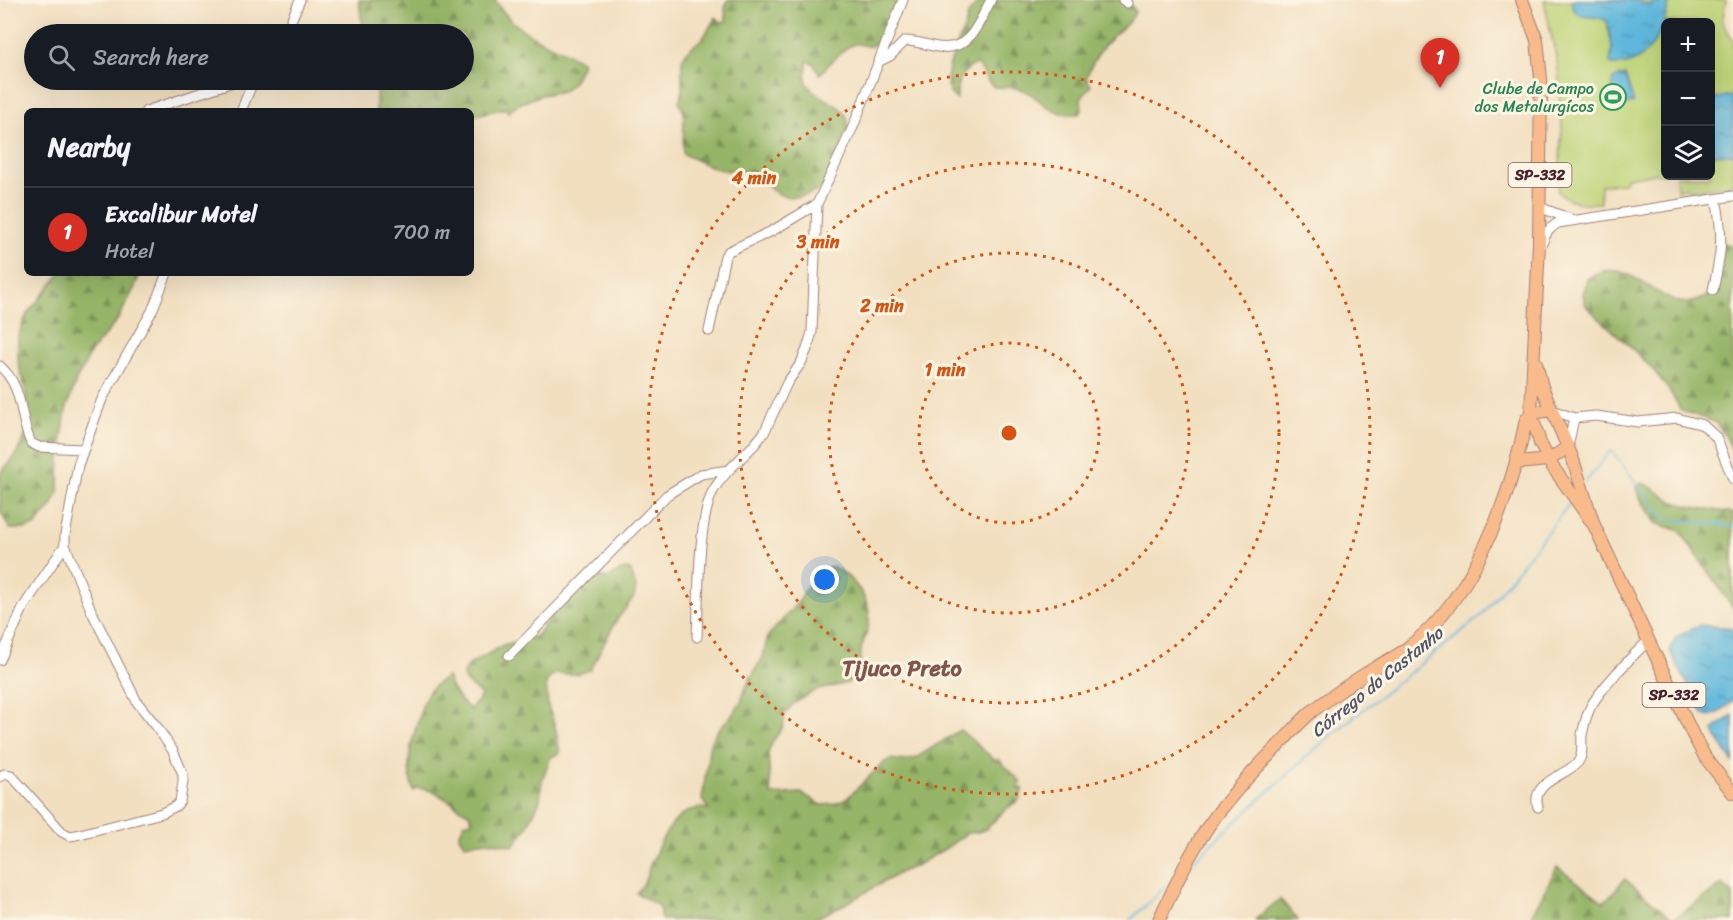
<!DOCTYPE html>
<meta charset="utf-8">
<style>
body{margin:0;font-family:Sriracha,sans-serif;background:#20242c;color:#f1f3f6}
.controls{position:absolute;right:18px;top:18px;display:grid;overflow:hidden;border-radius:9px;box-shadow:0 6px 24px #0002}
.controls button{width:54px;height:54px;display:grid;place-items:center;padding:0;border:0;border-bottom:2px solid #363941;background:#171b24;color:#f1f3f6;font:30px sans-serif}
.you{position:absolute;left:825px;top:580px;width:21px;height:21px;margin:-15px;border:4px solid #fff;border-radius:50%;background:#1a73e8;box-shadow:0 0 0 9px #1a73e833}
.badge{display:grid;place-items:center;width:39px;height:39px;border-radius:50%;background:#d93025;color:#fff;font-size:20px;font-weight:700}
.pin{position:absolute;translate:-50% -50px;filter:drop-shadow(0 2px 3px #0008)}
.pin::after{content:'';position:absolute;top:32px;width:21px;height:18px;background:inherit;clip-path:polygon(0 0,100% 0,50% 100%)}
.list{margin:0;padding:0;list-style:none}
h2{display:flex;justify-content:space-between;align-items:center;height:78px;margin:0;padding:0 24px;font-size:26px}
h2 small{font-size:20px;font-weight:400;color:#9ea1a6}
.list li{display:grid;grid-template-columns:39px 1fr auto;gap:18px;align-items:center;box-sizing:border-box;height:90px;padding:0 24px;border-top:2px solid #363941}
.list b{display:block;font-size:22px;white-space:nowrap}
.list p{margin:0;font-size:20px;white-space:nowrap;color:#9ea1a6}
.list em{font-size:20px;font-style:normal;color:#9ea1a6}
.icon{flex:none;width:33px;height:33px;fill:none;stroke:currentColor;stroke-width:2;stroke-linecap:round;stroke-linejoin:round}
.map{position:relative;flex:none;width:1733px;height:920px;overflow:hidden}
.search{position:absolute;background:#171b24;box-shadow:0 6px 24px #0002;left:24px;top:24px;width:450px;height:66px;display:flex;align-items:center;gap:15px;box-sizing:border-box;padding:0 21px;border-radius:33px;color:#9ea1a6;font-size:22px}
.panel{position:absolute;background:#171b24;box-shadow:0 6px 24px #0002;left:24px;top:108px;width:450px;height:168px;border-radius:9px}
.map>svg:first-child{display:block}
.forest{fill:url(#forest-firs);stroke:#706a4a;stroke-width:1.5}
.park{fill:#bdd377;stroke:#847951;stroke-width:1.5}
.water{fill:url(#water-ripples);stroke:#546b83;stroke-width:1.5}
.lines{fill:none;stroke-linecap:round;stroke-linejoin:round}
.stream{stroke:#5eb7db;stroke-width:2}
.minor-casing{stroke:#9e7f76;stroke-width:11}
.major-casing{stroke:#9e7f76;stroke-width:14}
.minor{stroke:#fff;stroke-width:9}
.major{stroke:#fabb8c;stroke-width:12}
.ring{fill:none;stroke:#d8530f;stroke-width:3;stroke-dasharray:3 6}
.labels{text-anchor:middle;dominant-baseline:central;stroke-width:6;stroke-linejoin:round;paint-order:stroke}
.shield{fill:#fcf5e5;stroke:#7f5f63;stroke-width:1.5}
.shield-label{font-size:15px;font-weight:bold;fill:#4a1f2b}
.leisure-label{font-size:16px;fill:#27864d;stroke:#fcf5e5;text-anchor:end}
.water-label{font-size:18px;font-style:italic;fill:#515469;stroke:#fcf5e5}
.district-label{font-size:22px;font-weight:bold;fill:#805449;stroke:#fcf5e5}
.centre{fill:#d8530f;stroke:#fcf5e5;stroke-width:3}
.ring-label{font-size:18px;text-anchor:middle;font-weight:bold;fill:#d8530f;stroke:#fcf5e5;stroke-width:6;stroke-linejoin:round;paint-order:stroke}
</style>
<div class="map">
<svg width="1733" height="920" viewBox="0 0 1733 920">
<defs>
<pattern id="forest-firs" width="22" height="20" patternUnits="userSpaceOnUse" patternTransform="scale(1.5)"><rect width="22" height="20" fill="#96b568"/><path d="M5 1l3.5 6h-7zM16 11l3.5 6h-7z" fill="#7c9356"/></pattern>
<pattern id="water-ripples" width="26" height="14" patternUnits="userSpaceOnUse" patternTransform="scale(1.5)"><rect width="26" height="14" fill="#5eb7db"/><path d="M2 4q2-2 4 0t4 0M15 11q2-2 4 0t4 0" fill="none" stroke="#5094b2"/></pattern>
</defs>
<rect width="100%" height="100%" fill="#fcf5e5"/>
<filter id="ink" filterUnits="userSpaceOnUse"><feTurbulence type="fractalNoise" baseFrequency=".0167" numOctaves="2"/><feDisplacementMap in="SourceGraphic" scale="12" xChannelSelector="R" yChannelSelector="G"/><feConvolveMatrix kernelMatrix="1 2 1 2 8 2 1 2 1" color-interpolation-filters="sRGB"/></filter>
<filter id="wash" filterUnits="userSpaceOnUse"><feTurbulence type="fractalNoise" baseFrequency=".008" numOctaves="4" result="noise"/><feDisplacementMap in="SourceGraphic" scale="24" xChannelSelector="R" yChannelSelector="G"/><feGaussianBlur stdDeviation="1.35" result="paint"/><feColorMatrix in="noise" values="0 0 0 0 0 0 0 0 0 0 0 0 0 0 0 0 0 1.4 0 .05"/><feComposite in="paint" operator="in"/></filter>
<g filter="url(#wash)">
<rect width="100%" height="100%" fill="#f2dfc0"/>
<path class="forest" d="M 359,0 L 495,0 C 517,37 550,42 583,62 L 573,82 L 563,91 L 541,95 L 519,104 L 508,112 L 506,108 L 471,116 L 471,111 L 376,111 L 376,80 L 464,80 L 464,34 L 366,34 L 361,17 Z
M 727,0 L 901,0 C 895,14 889,43 870,46 C 863,47 859,41 852,45 C 840,50 829,65 820,74 L 813,63 L 807,61 C 808,70 803,77 808,85 C 820,103 851,102 848,129 L 825,186 C 811,197 787,202 772,190 C 766,185 764,176 756,173 C 747,169 733,172 723,170 C 710,168 696,159 683,154 L 684,113 L 679,101 L 682,95 L 682,59 L 687,51 L 703,38 L 716,17 L 721,22 L 726,21 L 725,9 Z
M 981,0 L 1121,0 L 1132,6 L 1135,12 C 1131,23 1120,29 1112,37 C 1100,49 1092,62 1086,78 L 1091,86 L 1081,98 L 1082,111 L 1079,114 C 1044,117 1042,94 1016,88 C 1009,86 999,89 993,86 C 986,82 984,70 976,64 C 960,72 956,82 957,99 C 933,88 960,40 966,24 C 967,21 967,18 968,15 C 970,10 977,4 981,0 Z
M 1723,243 L 1733,247 L 1733,452 L 1725,435 L 1715,422 L 1681,411 C 1661,369 1619,338 1586,306 L 1583,294 L 1587,279 C 1591,277 1595,273 1599,272 C 1637,259 1665,318 1701,299 C 1705,297 1713,293 1715,288 C 1719,281 1722,253 1723,243 Z
M 61,273 L 140,273 L 135,287 L 118,319 L 88,356 L 84,367 L 77,378 L 66,410 L 60,452 L 59,492 L 52,506 L 35,526 L 25,529 L 10,529 L 0,511 L 0,473 L 15,456 L 26,434 L 26,395 L 18,361 L 18,336 L 27,314 Z
M 1641,483 C 1654,485 1662,498 1675,502 C 1693,509 1714,509 1733,513 L 1733,608 L 1680,531 L 1656,523 L 1639,496 L 1637,488 Z
M 833,567 C 853,577 872,599 869,623 C 868,632 863,641 861,650 C 860,658 860,666 858,674 L 848,683 L 814,691 L 793,704 L 785,714 L 783,727 L 773,741 L 768,753 L 771,795 L 801,793 L 822,805 L 834,804 L 845,800 L 882,764 L 890,759 L 905,761 L 916,758 L 960,730 L 997,762 L 998,759 L 1021,782 L 1018,789 L 1023,788 L 1020,799 L 1005,810 L 986,829 L 978,832 L 967,833 L 946,848 L 914,867 L 903,871 L 843,905 L 812,920 L 661,920 L 659,906 L 636,893 C 645,886 647,873 651,863 C 661,839 678,802 709,809 L 702,800 L 710,743 L 716,732 L 732,715 L 740,704 L 748,682 L 762,659 L 768,636 L 800,600 L 805,590 L 822,569 Z
M 627,569 L 631,571 L 636,587 L 634,597 L 616,621 L 590,670 L 578,674 L 554,674 L 546,682 L 548,706 L 556,730 L 560,753 L 551,757 L 542,780 L 540,800 L 526,829 L 513,846 L 487,841 L 464,844 L 459,836 L 464,823 L 472,821 L 470,814 L 433,791 L 417,788 L 414,791 C 404,767 411,742 419,718 C 421,711 422,703 426,696 C 431,687 438,682 447,677 C 451,690 459,701 470,709 L 478,701 L 481,695 L 465,681 L 463,676 L 464,672 L 469,665 L 503,645 L 536,636 L 552,614 L 599,573 L 606,579 C 615,577 615,570 627,569 Z
M 1557,867 L 1604,902 L 1625,879 L 1673,919 L 1722,885 L 1733,894 L 1733,920 L 1529,920 Z
M 1280,899 L 1298,920 L 1255,920 Z"/>
<path class="park" d="M 1544,0 L 1726,0 L 1722,22 L 1733,40 L 1733,184 L 1689,191 L 1687,187 L 1677,190 L 1676,176 L 1710,176 L 1710,22 L 1666,22 L 1665,173 L 1627,177 L 1624,183 L 1601,185 L 1600,203 C 1583,204 1572,204 1558,192 L 1562,127 L 1558,67 Z"/>
<path class="water" d="M 1571,0 L 1636,0 C 1645,6 1656,4 1665,0 L 1669,4 C 1663,32 1647,68 1612,65 L 1610,62 L 1612,47 L 1607,21 C 1592,12 1574,25 1571,0 Z
M 1625,75 L 1634,103 L 1614,108 L 1612,106 L 1613,79 Z
M 1727,96 L 1733,97 L 1733,154 L 1714,155 L 1711,154 L 1711,99 Z
M 1700,625 L 1733,628 L 1733,701 C 1724,708 1714,720 1703,714 L 1670,651 L 1676,637 Z
M 1733,715 L 1733,762 L 1715,736 L 1714,729 Z"/>
<g class="lines">
<path class="stream" d="M 1586,482 L 1611,450 L 1665,519 L 1717,524 L 1733,527
M 1194,860 L 1325,740 L 1481,616 L 1571,502
M 1130,920 L 1170,883"/>
</g>
</g>
<g filter="url(#ink)">
<g class="lines">
<defs>
<path id="minor" d="M 1123,0 L 1127,3
M 281,34 L 290,23 L 300,0
M 878,62 L 890,56 L 905,41 C 916,41 927,45 938,47 C 971,52 978,23 991,0
M 146,111 L 239,80
M 241,111 L 250,89 L 249,80
M 1539,207 L 1573,220
M 1542,244 C 1545,234 1549,228 1558,223 L 1733,196
M 1713,290 C 1721,254 1724,237 1716,199
M 709,331 L 725,256 L 729,251 L 772,231 L 817,204
M 0,366 C 25,389 18,415 31,443 L 39,447 L 83,449
M 1552,410 L 1574,418 L 1596,416 L 1638,422 L 1677,418 L 1703,425 L 1716,437 L 1733,479
M 1568,447 L 1574,418
M 697,637 C 699,597 697,528 712,493 C 716,484 723,477 729,470
M 509,656 L 667,495 L 701,474 L 729,470 L 755,444 L 764,433 L 787,383 L 801,363 L 807,349 L 812,332 L 817,204 L 853,127 L 903,0
M 0,660 L 24,606 L 65,545
M 0,777 L 4,774 L 11,775 L 62,832 L 70,836 L 76,835 L 162,813 L 176,806 L 180,801 L 183,782 L 183,774 L 173,751 L 157,727 L 137,702 L 91,610 L 65,545 L 65,535 L 78,465 L 102,399 L 152,311 L 167,273
M 1538,807 C 1530,782 1566,776 1578,762 C 1584,754 1581,744 1582,735 C 1584,726 1586,716 1590,708 C 1600,689 1632,656 1648,641"/>
<path id="major" d="M 1522,0 L 1537,40 L 1541,79 L 1539,243 L 1531,413 L 1540,443 L 1552,466 L 1594,525
M 1536,363 L 1542,387 L 1572,457 L 1594,525 L 1693,735 L 1705,757 L 1733,793
M 1516,463 L 1549,460 L 1568,447
M 1159,920 C 1178,879 1197,836 1227,802 C 1242,783 1259,765 1276,748 C 1288,736 1299,723 1311,712 C 1331,697 1353,681 1375,668 C 1385,661 1397,657 1406,649 C 1474,599 1510,499 1526,420 L 1531,413 L 1552,410"/>
</defs>
<use href="#minor" class="minor-casing"/>
<use href="#major" class="major-casing"/>
<use href="#minor" class="minor"/>
<use href="#major" class="major"/>
</g>
</g>
<g class="ring">
<circle cx="1009" cy="433" r="90"/>
<circle cx="1009" cy="433" r="180"/>
<circle cx="1009" cy="433" r="270"/>
<circle cx="1009" cy="433" r="361"/>
</g>
<defs>
<symbol id="stadium-ring" viewBox="-11 -11 22 22"><circle r="9.5" fill="#fcf5e5" stroke="#2e9e5b" stroke-width="1.5"/><path d="M0-5a6.5 5 0 1 0 0 10a6.5 5 0 1 0 0-10ZM-3.5-1.8h7v3.6h-7Z" fill="#2e9e5b"/></symbol>
</defs>
<g fill-rule="evenodd">
<use href="#stadium-ring" x="1598" y="82" width="30" height="30"/>
</g>
<g class="labels">
<g class="shield">
<rect x="1508.5" y="163" width="63" height="24" rx="4.5"/>
<rect x="1642.5" y="683" width="63" height="24" rx="4.5"/>
</g>
<g class="shield-label">
<text x="1540" y="175">SP-332</text>
<text x="1674" y="695">SP-332</text>
</g>
<g class="leisure-label">
<text x="1594" y="88">Clube de Campo<tspan x="1594" dy="18">dos Metalurgícos</tspan></text>
</g>
<g class="water-label">
<text transform="translate(1377 682) rotate(-39)">Córrego do Castanho</text>
</g>
<g class="district-label">
<text x="902" y="668">Tijuco Preto</text>
</g>
</g>
<circle cx="1009" cy="433" r="9" class="centre"/>
<g class="ring-label">
<text x="754" y="184">4 min</text>
<text x="818" y="248">3 min</text>
<text x="882" y="312">2 min</text>
<text x="945" y="376">1 min</text>
</g>
</svg>
<div class="controls">
<button>+</button>
<button>−</button>
<button><svg class="icon" aria-label="layers" viewBox="0 0 24 24"><path d="M12 4l9 5-9 5-9-5zM3 14l9 5 9-5"/></svg></button>
</div>
<div class="you"></div>
<div class="pin badge" style="left:1440px;top:88px">1</div>
<div class="search"><svg class="icon" aria-label="search" viewBox="0 0 24 24"><circle cx="10" cy="10" r="6"/><path d="M15 15l6 6"/></svg>Search here</div>
<section class="panel">
<h2>Nearby<small></small></h2>
<ul class="list">
<li><span class="badge">1</span><div><b>Excalibur Motel</b><p>Hotel</p></div><em>700 m</em></li>
</ul>
</section>
</div>
